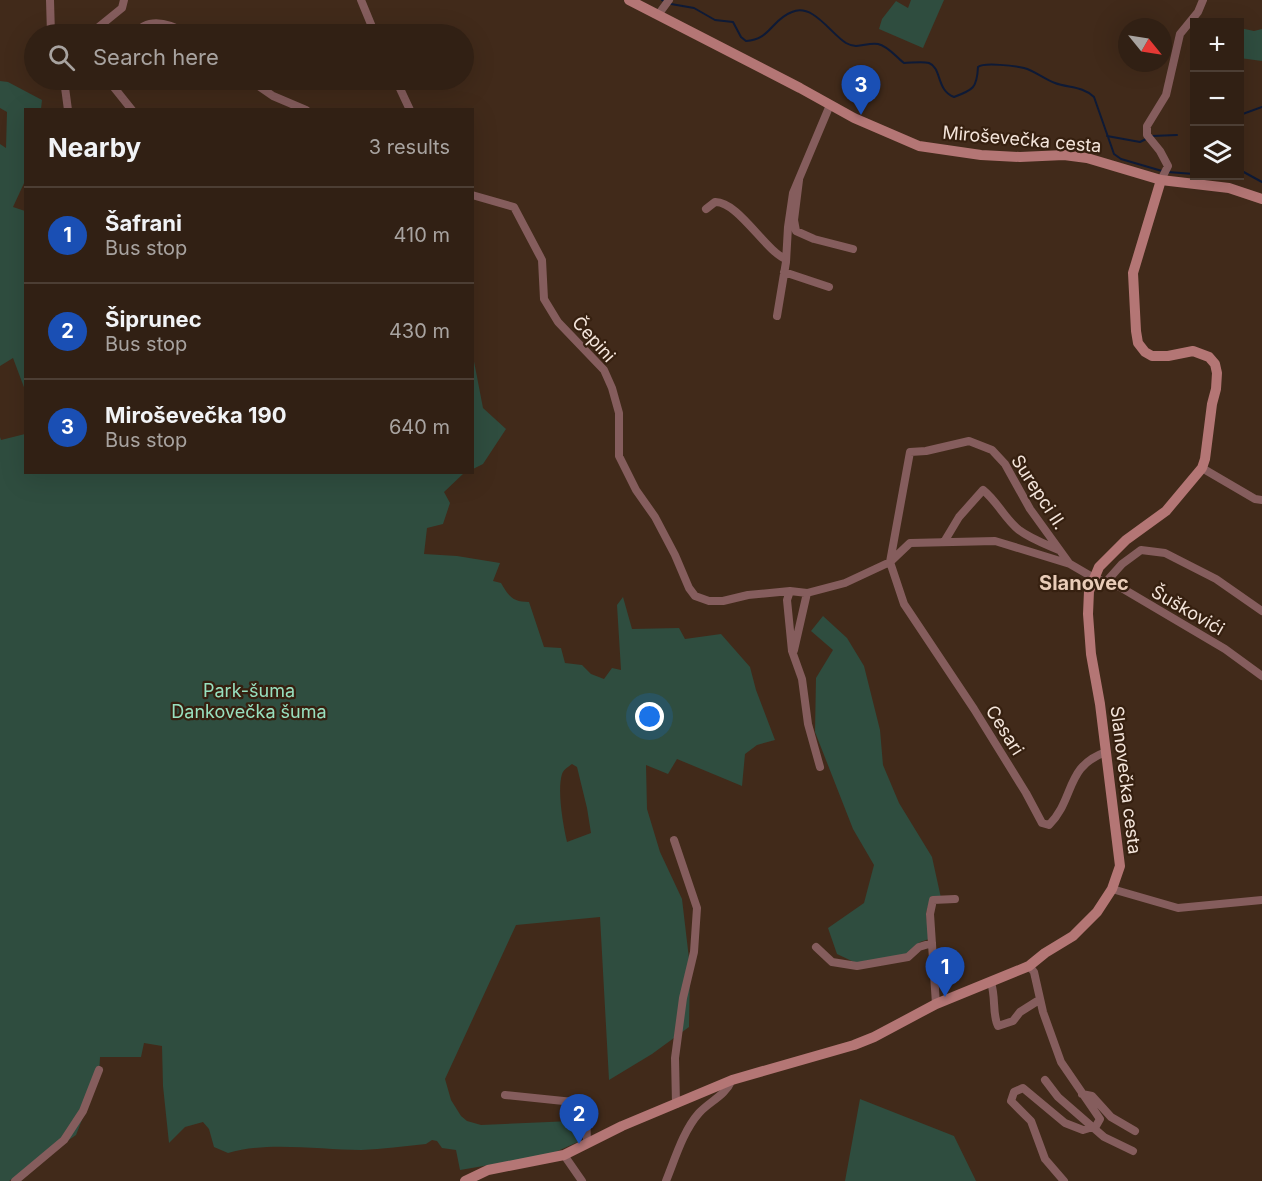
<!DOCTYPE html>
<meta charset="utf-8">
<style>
body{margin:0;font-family:Inter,sans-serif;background:#39281d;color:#f1f3f6}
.controls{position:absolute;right:18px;top:18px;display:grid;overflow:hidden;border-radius:0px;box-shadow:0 6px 24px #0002}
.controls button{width:54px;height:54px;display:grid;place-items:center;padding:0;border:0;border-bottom:2px solid #4c3e34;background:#312014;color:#f1f3f6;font:30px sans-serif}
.compass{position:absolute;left:1118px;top:18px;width:54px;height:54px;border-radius:50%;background:#312014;box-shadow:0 6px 24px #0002;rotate:120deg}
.you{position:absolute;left:650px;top:717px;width:21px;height:21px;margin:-15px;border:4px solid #fff;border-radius:50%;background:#1a73e8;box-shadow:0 0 0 9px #1a73e833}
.badge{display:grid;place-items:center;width:39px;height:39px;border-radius:50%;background:#bca0f2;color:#fff;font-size:20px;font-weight:700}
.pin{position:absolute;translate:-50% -50px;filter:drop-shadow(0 2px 3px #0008)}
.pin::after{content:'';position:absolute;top:32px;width:21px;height:18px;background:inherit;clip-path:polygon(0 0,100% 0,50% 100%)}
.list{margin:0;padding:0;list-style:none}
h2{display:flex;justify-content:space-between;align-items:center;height:78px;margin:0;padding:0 24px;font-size:26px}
h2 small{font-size:20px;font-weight:400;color:#a8a3a0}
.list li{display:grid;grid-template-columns:39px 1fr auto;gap:18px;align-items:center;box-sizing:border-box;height:96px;padding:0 24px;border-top:2px solid #4c3e34}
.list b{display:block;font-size:22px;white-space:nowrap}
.list p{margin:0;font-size:20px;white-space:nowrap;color:#a8a3a0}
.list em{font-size:20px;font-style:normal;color:#a8a3a0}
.icon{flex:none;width:33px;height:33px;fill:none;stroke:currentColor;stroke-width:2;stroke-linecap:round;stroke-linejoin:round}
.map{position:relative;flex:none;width:1262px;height:1181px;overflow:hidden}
.search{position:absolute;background:#312014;box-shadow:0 6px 24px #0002;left:24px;top:24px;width:450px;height:66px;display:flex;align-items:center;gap:15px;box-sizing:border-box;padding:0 21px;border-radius:33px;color:#a8a3a0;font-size:22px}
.panel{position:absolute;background:#312014;box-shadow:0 6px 24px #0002;left:24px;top:108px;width:450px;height:366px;border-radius:0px}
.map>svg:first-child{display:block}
.green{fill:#2f4d3f;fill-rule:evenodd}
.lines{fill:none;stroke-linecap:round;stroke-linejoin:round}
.stream{stroke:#0e1a36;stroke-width:2}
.street{stroke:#855d5d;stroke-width:8}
.secondary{stroke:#b47675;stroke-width:10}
.labels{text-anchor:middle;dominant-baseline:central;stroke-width:4.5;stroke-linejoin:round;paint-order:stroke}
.street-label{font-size:18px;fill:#f4e5db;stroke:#362010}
.park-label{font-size:18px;fill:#98e0bf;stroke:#362010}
.neighbourhood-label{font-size:20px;font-weight:bold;fill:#e9ccb8;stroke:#362010}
</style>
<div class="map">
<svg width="1262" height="1181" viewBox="0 0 1262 1181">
<rect width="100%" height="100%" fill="#412a1a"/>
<path class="green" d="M 911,0 L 944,0 L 923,48 L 879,29 L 882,19 L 896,1 L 908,8 Z
M 1240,28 L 1254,31 L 1262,29 L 1262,61 L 1240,58 Z
M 0,81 L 8,82 L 42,100 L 41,109 L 26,110 L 25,181 L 13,207 L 25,211 L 25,390 L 13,358 L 0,366 L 0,144 L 6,148 L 7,112 L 0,108 Z
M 472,351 L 483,408 L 506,429 L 483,464 L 473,469 Z
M 25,434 L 26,472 L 464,473 L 444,492 L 450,503 L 443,524 L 427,528 L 424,554 L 457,556 L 500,563 L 493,581 L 501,583 C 509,597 513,602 529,602 L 544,647 L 561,648 L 565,663 L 582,665 L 591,674 L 604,679 L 612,668 L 621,670 L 617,605 L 623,597 L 632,629 L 679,628 L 685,639 L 721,634 L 750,667 L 756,690 L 775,740 L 757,745 L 745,754 L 742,786 L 677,759 L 668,774 L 646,765 L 647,809 L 660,852 L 682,899 L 690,967 L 689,1027 L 652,1054 L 609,1080 L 600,917 L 516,925 L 445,1079 L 451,1100 L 461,1116 L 467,1121 L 481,1125 L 572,1121 L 578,1126 L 582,1140 L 549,1155 L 460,1170 L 456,1150 L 442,1148 L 437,1141 L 432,1140 L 426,1144 C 404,1146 383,1149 361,1150 C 321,1150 267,1141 228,1153 L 214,1147 L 209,1129 L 203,1122 L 185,1127 L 169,1143 L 163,1086 L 162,1046 L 144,1043 L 141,1057 L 100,1057 L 99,1076 L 76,1135 L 9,1181 L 0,1181 L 0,437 L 1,440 ZM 572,764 L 577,767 L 587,808 L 591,833 L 567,842 C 563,825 557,790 562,774 C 564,769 568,767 572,764 Z
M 823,616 L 847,638 L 864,666 L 880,730 L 883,765 L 899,803 L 932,857 L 941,898 L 931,896 L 926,913 L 929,939 L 920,942 L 907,954 L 856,963 L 837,954 L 828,928 L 864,903 L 874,865 L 853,829 L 815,732 L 816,678 L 833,650 L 811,631 Z
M 860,1099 L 954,1136 L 976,1181 L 845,1181 Z"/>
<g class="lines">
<path class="stream" d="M 662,0 L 671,4 L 694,8 L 715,20 L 733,22 L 741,37 L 746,41 C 770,40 772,19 792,12 C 813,3 830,33 846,43 C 858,50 866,42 878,44 C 888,46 896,57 904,63 C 911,63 922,61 929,63 C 942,68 936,90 954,97 C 973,90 977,88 978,67 C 984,62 1015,66 1024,68 C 1035,71 1044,79 1055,83 C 1068,88 1083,86 1094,97 L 1114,154 L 1121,159 L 1162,171
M 1240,115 L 1262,107
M 1107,136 L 1140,142 L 1152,136 L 1177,135
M 1240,170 L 1262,182
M 1168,172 L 1194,174"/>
<path class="street" d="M 50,0 L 51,34
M 361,0 L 375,34
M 658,15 L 669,0
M 90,34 L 122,8 L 124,0
M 131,34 C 136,32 140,29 144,26 C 158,19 176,27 188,34
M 64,80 L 68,110
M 108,80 L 132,110
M 250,80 L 273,96 L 306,110
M 396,80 L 410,110
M 799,180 L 794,220 L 796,231 L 814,239 L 853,249
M 1161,180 L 1168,166 L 1160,151 L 1147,135 L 1147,126 L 1166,95 L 1180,34 L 1198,12 L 1203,0
M 472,195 L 514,207 L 542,260 L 544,299 L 558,322 L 604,370 L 612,388 L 619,413 L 619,456 L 636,490 L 655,517 L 675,555 L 689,588 L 695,596 L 709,601 L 723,601 L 748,595 L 790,591 L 807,593 L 845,583 L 890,562 L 910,543 L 995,541 L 1070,564 L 1094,578 L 1120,587 L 1225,649 L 1262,676
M 706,209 L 715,202 C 738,201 766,252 786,259
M 784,272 L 829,287
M 777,316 L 786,262 L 788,227 L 793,193 L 830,105
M 1202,468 L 1255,499 L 1262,500
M 944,542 L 959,517 L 983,490 C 997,501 1005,519 1019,530 C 1031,539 1045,544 1059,550
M 1069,563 L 1030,509 L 1005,464 L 992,450 L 969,441 L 926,451 L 910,452 L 890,562 L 904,604 L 974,709 L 1026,793 L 1042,823 L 1049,825 C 1075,799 1065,766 1106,752
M 1106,582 L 1122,564 L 1141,550 L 1165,553 L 1216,579 L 1262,611
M 790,591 L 787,600 L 792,651 L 802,679 L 808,724 L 820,767
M 794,650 L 807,593
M 674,840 L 697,908 L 694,952 L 683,998 L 675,1058 L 676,1104
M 1112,889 L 1178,908 L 1262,900
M 816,947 L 832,962 L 857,966 L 908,957 L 919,947 L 932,943
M 1029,966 L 1034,972 L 1043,1012 L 1061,1062 L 1100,1119 L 1096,1126 L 1083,1130 L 1065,1123 L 1023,1088 L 1014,1092 L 1011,1101 L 1031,1121 L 1045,1159 L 1064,1181
M 991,983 C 996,997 992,1014 998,1026 L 1013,1021 L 1020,1012 L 1039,1000
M 936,1004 L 930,914 L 933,900 L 955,899
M 1045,1080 L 1058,1097 L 1104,1137 L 1133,1151
M 1082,1094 L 1092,1096 L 1111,1117 L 1135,1131
M 505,1095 L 583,1103 L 586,1110 L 587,1142
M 564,1155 L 582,1181
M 15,1181 L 64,1140 L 83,1111 L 99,1070
M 666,1181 C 675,1159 683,1131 699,1113 C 710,1101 725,1096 732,1080"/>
<path class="secondary" d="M 629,0 L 800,88 L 854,118 L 919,146 L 981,155 L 1020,157 L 1064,155 L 1087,158 L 1161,180 L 1229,188 L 1262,199
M 465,1181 L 488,1170 L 564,1155 L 622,1126 L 732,1080 L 854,1045 L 874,1037 L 936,1004 L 1029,966 L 1045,953 L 1073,936 L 1097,912 L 1112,889 L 1120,866 L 1100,704 L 1091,654 L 1088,614 L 1089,591 L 1099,567 L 1126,540 L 1166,511 L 1202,468 L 1205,459 L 1212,404 L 1216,389 L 1217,373 L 1215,364 L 1209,357 L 1193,351 L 1168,356 L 1152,356 L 1145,352 L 1138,343 L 1136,331 L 1133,273 L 1161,180"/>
</g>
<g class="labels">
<g class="street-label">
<text transform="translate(1022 139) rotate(5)">Miroševečka cesta</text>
<text transform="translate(594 339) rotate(48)">Čepini</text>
<text transform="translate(1039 492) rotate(57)">Surepci II.</text>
<text transform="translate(1188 610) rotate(30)">Šuškovići</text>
<text transform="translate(1005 730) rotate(58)">Cesari</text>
<text transform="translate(1126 780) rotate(83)">Slanovečka cesta</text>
</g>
<g class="park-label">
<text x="249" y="690">Park-šuma<tspan x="249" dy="21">Dankovečka šuma</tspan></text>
</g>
<g class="neighbourhood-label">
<text x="1084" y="583">Slanovec</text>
</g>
</g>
</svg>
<div class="controls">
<button>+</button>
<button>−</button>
<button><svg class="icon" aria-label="layers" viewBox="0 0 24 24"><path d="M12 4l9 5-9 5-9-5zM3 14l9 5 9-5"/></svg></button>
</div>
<svg class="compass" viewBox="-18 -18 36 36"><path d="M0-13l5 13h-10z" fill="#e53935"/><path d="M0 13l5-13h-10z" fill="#a8a3a0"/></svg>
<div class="you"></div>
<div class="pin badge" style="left:945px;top:997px;background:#1a4fb4">1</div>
<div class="pin badge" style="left:579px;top:1144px;background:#1a4fb4">2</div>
<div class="pin badge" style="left:861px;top:115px;background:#1a4fb4">3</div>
<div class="search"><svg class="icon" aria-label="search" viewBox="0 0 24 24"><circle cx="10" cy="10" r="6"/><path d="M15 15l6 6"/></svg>Search here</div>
<section class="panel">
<h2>Nearby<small>3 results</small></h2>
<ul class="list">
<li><span class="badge" style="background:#1a4fb4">1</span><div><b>Šafrani</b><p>Bus stop</p></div><em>410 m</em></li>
<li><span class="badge" style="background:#1a4fb4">2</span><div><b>Šiprunec</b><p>Bus stop</p></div><em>430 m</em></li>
<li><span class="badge" style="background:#1a4fb4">3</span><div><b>Miroševečka 190</b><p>Bus stop</p></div><em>640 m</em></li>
</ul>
</section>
</div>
